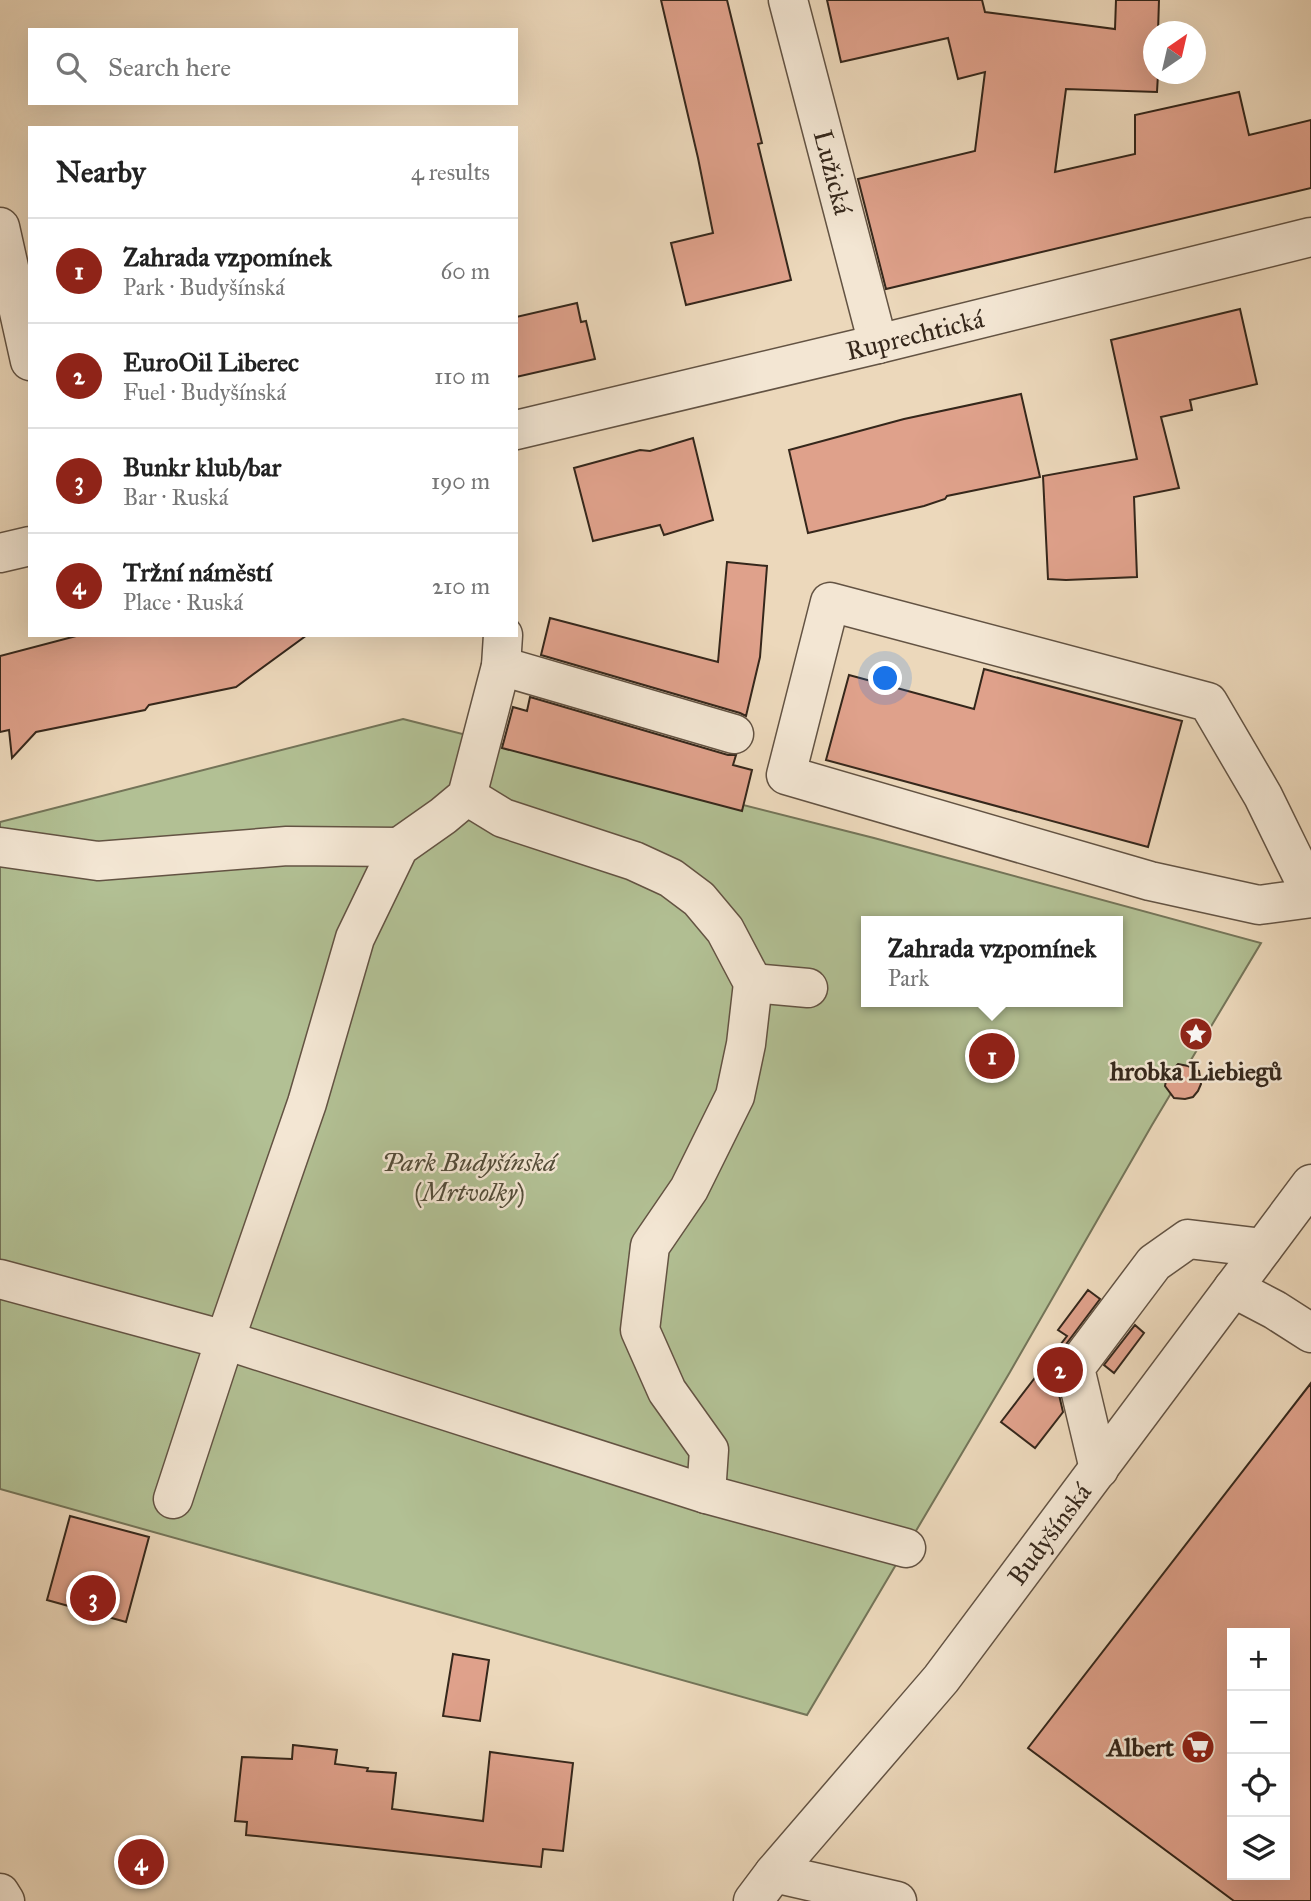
<!DOCTYPE html>
<meta charset="utf-8">
<style>
body{margin:0;font-family:"IM FELL Great Primer",serif;background:#f2f2f2;color:#222}
.controls{position:absolute;right:21px;bottom:21px;display:grid;overflow:hidden;border-radius:0px;box-shadow:0 7px 28px #0002}
.controls button{width:63px;height:63px;display:grid;place-items:center;padding:0;border:0;border-bottom:2px solid #e0e0e0;background:#fff;color:#222;font:35px sans-serif}
.compass{position:absolute;left:1143px;top:21px;width:63px;height:63px;border-radius:50%;background:#fff;box-shadow:0 7px 28px #0002;rotate:34deg}
.you{position:absolute;left:886px;top:679px;width:24px;height:24px;margin:-18px;border:5px solid #fff;border-radius:50%;background:#1a73e8;box-shadow:0 0 0 10px #1a73e833}
.badge{display:grid;place-items:center;width:46px;height:46px;border-radius:50%;background:#8f2418;color:#fff;font-size:23px;font-weight:700}
.pin{position:absolute;translate:-50% -50%;border:4px solid #fff;box-shadow:0 2px 7px #0006}
.popup{position:absolute;left:861px;top:916px;width:262px;height:91px;box-sizing:border-box;display:grid;place-content:center;border-radius:0px;background:#fff;filter:drop-shadow(0 2px 5px #0005);font-size:23px;white-space:nowrap;color:#767676}
.popup b{font-size:26px;color:#222}
.popup::after{content:'';position:absolute;left:50%;top:100%;margin-left:-14px;border:14px solid transparent;border-top-color:#fff}
.list{margin:0;padding:0;list-style:none}
h2{display:flex;justify-content:space-between;align-items:center;height:91px;margin:0;padding:0 28px;font-size:30px}
h2 small{font-size:23px;font-weight:400;color:#767676}
.list li{display:grid;grid-template-columns:46px 1fr auto;gap:21px;align-items:center;box-sizing:border-box;height:105px;padding:0 28px;border-top:2px solid #e0e0e0}
.list b{display:block;font-size:26px;white-space:nowrap}
.list p{margin:0;font-size:23px;white-space:nowrap;color:#767676}
.list em{font-size:23px;font-style:normal;color:#767676}
.icon{flex:none;width:38px;height:38px;fill:none;stroke:currentColor;stroke-width:2;stroke-linecap:round;stroke-linejoin:round}
.map{position:relative;flex:none;width:1311px;height:1901px;overflow:hidden}
.search{position:absolute;background:#fff;box-shadow:0 7px 28px #0002;left:28px;top:28px;width:490px;height:77px;display:flex;align-items:center;gap:18px;box-sizing:border-box;padding:0 24px;border-radius:0px;color:#767676;font-size:26px}
.panel{position:absolute;background:#fff;box-shadow:0 7px 28px #0002;left:28px;top:126px;width:490px;height:511px;border-radius:0px}
.map>svg:first-child{display:block}
.green{fill:#b2c094;stroke:#747458;stroke-width:2;fill-rule:evenodd}
.building{fill:#dfa18b;stroke:#35271b;stroke-width:2;fill-rule:evenodd}
.lines{fill:none;stroke-linecap:round;stroke-linejoin:round}
.minor-casing{stroke:#635343;stroke-width:41}
.minor{stroke:#f3e6d3;stroke-width:38}
.labels{text-anchor:middle;dominant-baseline:central;stroke-width:5;stroke-linejoin:round;paint-order:stroke}
.street-label{font-size:26px;fill:#35271b;stroke:#f3e6d3}
.poi-label{font-size:26px;font-weight:bold;fill:#35271b;stroke:#f3e6d3}
.park-label{font-size:26px;font-style:italic;fill:#544d39;stroke:#f3e6d3}
</style>
<div class="map">
<svg width="1311" height="1901" viewBox="0 0 1311 1901">
<rect width="100%" height="100%" fill="#ecd8bb"/>
<filter id="stains"><feTurbulence type="fractalNoise" baseFrequency=".00286" numOctaves="4"/><feColorMatrix values="0 0 0 0 .2 0 0 0 0 .09 0 0 0 0 .02 0 0 0 .5 -.17"/></filter>
<radialGradient id="worn" r=".72"><stop offset=".6" stop-color="#630" stop-opacity="0"/><stop offset="1" stop-color="#630" stop-opacity=".3"/></radialGradient>
<path class="green" d="M 403,719 L 874,838 L 1261,943 L 1152,1125 L 1010,1372 L 807,1715 L 0,1489 L 0,822 ZM 866,921 L 1118,921 L 1118,1002 L 866,1002 Z"/>
<path class="building" d="M 661,0 L 727,0 L 762,143 L 758,144 L 791,280 L 686,305 L 671,243 L 713,233 L 698,158 Z
M 827,0 L 982,0 L 985,12 L 1115,29 L 1116,0 L 1159,0 L 1158,32 L 1153,32 L 1153,74 L 1158,74 L 1157,92 L 1066,89 L 1055,172 L 1135,154 L 1135,115 L 1239,92 L 1249,135 L 1311,120 L 1311,188 L 886,289 L 858,179 L 975,151 L 985,72 L 958,79 L 948,38 L 841,62 Z
M 577,303 L 581,322 L 586,321 L 595,359 L 516,377 L 516,317 Z
M 1240,309 L 1257,384 L 1190,400 L 1192,410 L 1161,417 L 1179,488 L 1134,497 L 1137,577 L 1066,580 L 1048,579 L 1043,476 L 1137,459 L 1111,340 Z
M 1021,394 L 1040,477 L 947,496 L 945,499 L 924,506 L 808,533 L 789,450 L 904,419 Z
M 693,438 L 713,520 L 664,535 L 660,525 L 593,541 L 574,468 L 640,450 L 650,451 Z
M 727,562 L 767,566 L 760,657 L 746,716 L 740,713 L 541,655 L 550,618 L 718,662 Z
M 80,635 L 307,635 L 236,687 L 149,705 L 145,710 L 36,732 L 12,758 L 9,730 L 0,732 L 0,656 Z
M 984,669 L 1182,721 L 1148,847 L 826,760 L 849,675 L 974,709 Z
M 530,697 L 728,755 L 736,755 L 733,765 L 752,770 L 742,811 L 502,748 L 513,707 L 527,711 Z
M 1178,1064 L 1188,1066 L 1199,1071 L 1201,1084 L 1198,1091 L 1193,1097 L 1185,1099 L 1174,1098 L 1165,1086 L 1167,1075 Z
M 1088,1290 L 1100,1299 L 1058,1355 L 1054,1363 L 1054,1373 L 1063,1412 L 1035,1448 L 1001,1422 L 1067,1336 L 1058,1330 Z
M 1135,1325 L 1144,1333 L 1114,1373 L 1104,1365 Z
M 1311,1383 L 1311,1901 L 1234,1901 L 1028,1748 ZM 1232,1633 L 1285,1633 L 1285,1875 L 1232,1875 Z
M 70,1516 L 149,1537 L 126,1622 L 47,1600 Z
M 453,1654 L 489,1660 L 480,1721 L 443,1716 Z
M 293,1745 L 337,1750 L 335,1764 L 368,1768 L 367,1771 L 396,1773 L 392,1809 L 483,1821 L 490,1752 L 573,1763 L 563,1851 L 543,1849 L 541,1867 L 246,1835 L 247,1822 L 235,1821 L 242,1757 L 292,1759 Z"/>
<g class="lines">
<defs>
<g id="minor">
<path id="s1" d="M 788,0 L 878,344"/>
<path d="M 0,227 L 30,361"/>
<path id="s2" d="M 516,430 L 878,344 L 1311,237"/>
<path d="M 0,553 L 30,546"/>
<path d="M 501,666 L 734,734"/>
<path d="M 467,796 L 503,818 L 634,861 L 671,878 L 699,899 L 725,930 L 753,983 L 746,1044 L 735,1096 L 689,1189 L 650,1246 L 640,1330 L 667,1391 L 709,1450 L 706,1494"/>
<path d="M 0,847 L 98,861 L 287,846 L 399,847"/>
<path d="M 1311,894 L 1263,796 L 1208,702 L 830,602 L 786,775 L 1150,881 L 1259,905 L 1311,898"/>
<path d="M 753,983 L 808,988"/>
<path d="M 0,1279 L 225,1340 L 706,1494 L 906,1548"/>
<path d="M 1233,1288 L 1275,1310 L 1311,1333"/>
<path d="M 1099,1469 L 1075,1368 L 1154,1263 L 1188,1239 L 1263,1248"/>
<path d="M 173,1499 L 225,1340 L 307,1103 L 355,938 L 399,847 L 443,816 L 467,796 L 501,666 L 503,635"/>
<path d="M 774,1873 L 897,1901"/>
<path d="M 0,1893 L 5,1901"/>
<path id="s3" d="M 753,1901 L 774,1873 L 941,1679 L 1311,1184"/>
</g>
</defs>
<use href="#minor" class="minor-casing"/>
<use href="#minor" class="minor"/>
</g>
<defs>
<symbol id="sight-disc" viewBox="-11 -11 22 22"><circle r="9.5" fill="#8f2418" stroke="#f3e6d3"/><path d="M0-6L1.8-2.2L6-1.7L2.9 1.2L3.7 5.4L0 3.3L-3.7 5.4L-2.9 1.2L-6-1.7L-1.8-2.2Z" fill="#fff"/></symbol>
<symbol id="supermarket-disc" viewBox="-11 -11 22 22"><circle r="9.5" fill="#8f2418" stroke="#f3e6d3"/><path d="M-6-5.5h2.5l.6 2H6L4.5 2H-2.5L-4.4-4H-6ZM-1.5 3.2a1.3 1.3 0 1 0 .1 0ZM3 3.2a1.3 1.3 0 1 0 .1 0Z" fill="#fff"/></symbol>
</defs>
<g fill-rule="evenodd">
<use href="#sight-disc" x="1177" y="1015" width="38" height="38"/>
<use href="#supermarket-disc" x="1179" y="1728" width="38" height="38"/>
</g>
<g class="labels">
<g class="street-label">
<text stroke="none"><textPath href="#s1" startOffset="178">Lužická</textPath></text>
<text stroke="none"><textPath href="#s2" startOffset="410">Ruprechtická</textPath></text>
<text stroke="none"><textPath href="#s3" startOffset="472">Budyšínská</textPath></text>
</g>
<g class="poi-label">
<text x="1196" y="1071">hrobka Liebiegů</text>
<text x="1174" y="1747" text-anchor="end">Albert</text>
</g>
<g class="park-label">
<text x="469" y="1162">Park Budyšínská<tspan x="469" dy="30">(Mrtvolky)</tspan></text>
</g>
</g>
<rect width="100%" height="100%" filter="url(#stains)"/>
<rect width="100%" height="100%" fill="url(#worn)"/>
</svg>
<div class="controls">
<button>+</button>
<button>−</button>
<button><svg class="icon" aria-label="locate" viewBox="0 0 24 24"><circle cx="12" cy="12" r="6"/><path d="M12 2v4M12 18v4M2 12h4M18 12h4"/></svg></button>
<button><svg class="icon" aria-label="layers" viewBox="0 0 24 24"><path d="M12 4l9 5-9 5-9-5zM3 14l9 5 9-5"/></svg></button>
</div>
<svg class="compass" viewBox="-18 -18 36 36"><path d="M0-13l5 13h-10z" fill="#e53935"/><path d="M0 13l5-13h-10z" fill="#767676"/></svg>
<div class="you"></div>
<div class="pin badge" style="left:992px;top:1056px">1</div>
<div class="popup"><b>Zahrada vzpomínek</b>Park</div>
<div class="pin badge" style="left:1060px;top:1370px">2</div>
<div class="pin badge" style="left:93px;top:1598px">3</div>
<div class="pin badge" style="left:141px;top:1862px">4</div>
<div class="search"><svg class="icon" aria-label="search" viewBox="0 0 24 24"><circle cx="10" cy="10" r="6"/><path d="M15 15l6 6"/></svg>Search here</div>
<section class="panel">
<h2>Nearby<small>4 results</small></h2>
<ul class="list">
<li><span class="badge">1</span><div><b>Zahrada vzpomínek</b><p>Park · Budyšínská</p></div><em>60 m</em></li>
<li><span class="badge">2</span><div><b>EuroOil Liberec</b><p>Fuel · Budyšínská</p></div><em>110 m</em></li>
<li><span class="badge">3</span><div><b>Bunkr klub/bar</b><p>Bar · Ruská</p></div><em>190 m</em></li>
<li><span class="badge">4</span><div><b>Tržní náměstí</b><p>Place · Ruská</p></div><em>210 m</em></li>
</ul>
</section>
</div>
